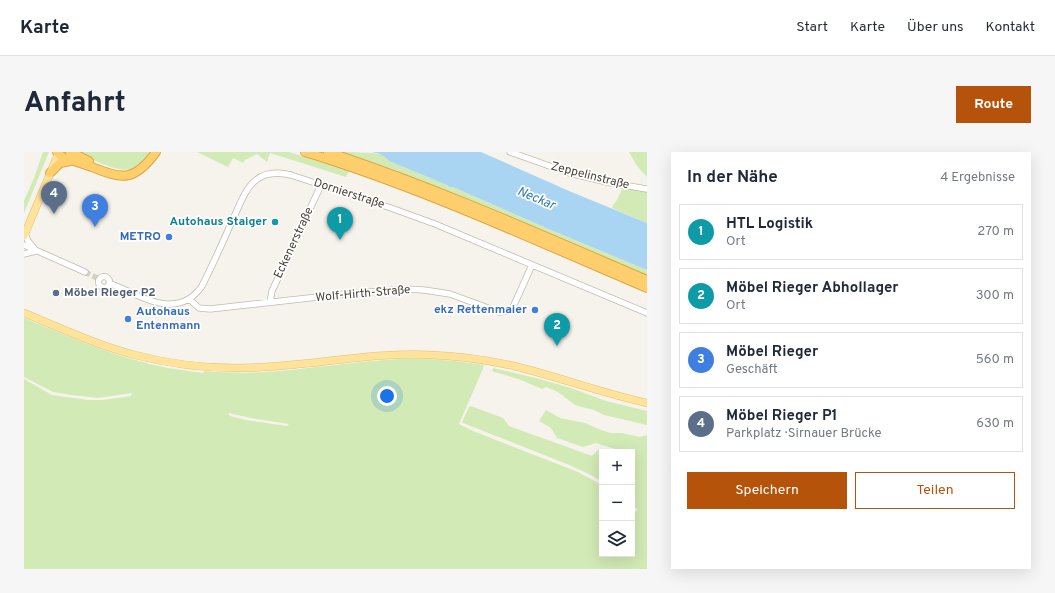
<!DOCTYPE html>
<html lang="de">
<meta charset="utf-8">
<style>
body{margin:0;font-family:Overpass,sans-serif;background:#f6f6f7;color:#1f2937}
.controls{position:absolute;right:12px;bottom:12px;display:grid;overflow:hidden;border-radius:0px;box-shadow:0 4px 16px #0002}
.controls button{width:36px;height:36px;display:grid;place-items:center;padding:0;border:0;border-bottom:1px solid #e0e1e3;background:#fff;color:#1f2937;font:20px sans-serif}
.you{position:absolute;left:363px;top:244px;width:14px;height:14px;margin:-10px;border:3px solid #fff;border-radius:50%;background:#1a73e8;box-shadow:0 0 0 6px #1a73e833}
.badge{display:grid;place-items:center;width:26px;height:26px;border-radius:50%;background:#b45309;color:#fff;font-size:13px;font-weight:700}
.pin{position:absolute;translate:-50% -33px;filter:drop-shadow(0 1px 2px #0008)}
.pin::after{content:'';position:absolute;top:21px;width:14px;height:12px;background:inherit;clip-path:polygon(0 0,100% 0,50% 100%)}
.list{margin:0;padding:0;list-style:none}
h2{display:flex;justify-content:space-between;align-items:center;height:52px;margin:0;padding:0 16px;font-size:17px}
h2 small{font-size:13px;font-weight:400;color:#747a83}
.list li{display:grid;grid-template-columns:26px 1fr auto;gap:12px;align-items:center;box-sizing:border-box;height:56px;margin:0 8px 8px;padding:0 8px;border:1px solid #e0e1e3;border-radius:0px}
.list b{display:block;font-size:15px;white-space:nowrap}
.list p{margin:0;font-size:13px;white-space:nowrap;color:#747a83}
.list em{font-size:13px;font-style:normal;color:#747a83}
.actions{display:flex;gap:8px;padding:12px 16px}
.actions a{flex:1;padding:9px 0;border:1px solid #b45309;border-radius:0px;text-align:center;font-size:14px;color:#b45309}
.actions .main{background:#b45309;color:#fff}
.icon{flex:none;width:22px;height:22px;fill:none;stroke:currentColor;stroke-width:2;stroke-linecap:round;stroke-linejoin:round}
.map{position:relative;flex:none;width:623px;height:417px;overflow:hidden;border-radius:0px}
header{display:flex;align-items:center;gap:24px;box-sizing:border-box;height:56px;padding:0 20px;background:#fff;border-bottom:1px solid #e0e1e3}
header strong{font-size:19px}
nav{display:flex;gap:22px;margin-inline-start:auto;font-size:14px}
.intro{display:flex;align-items:center;justify-content:space-between;box-sizing:border-box;height:96px;padding:0 24px}
h1{margin:0;font-size:28px}
.button{padding:10px 18px;border-radius:0px;background:#b45309;color:#fff;font-size:14px;font-weight:700}
main{display:flex;gap:24px;padding:0 24px}
aside{flex:1;background:#fff;border-radius:0px;box-shadow:0 4px 16px #0002}
.map>svg:first-child{display:block}
.green{fill:#d2eab5;fill-rule:evenodd}
.water{fill:#a9d4f2}
.lines{fill:none;stroke-linecap:round;stroke-linejoin:round}
.minor-tunnel{stroke:#d4d0c8;stroke-width:5.5;stroke-dasharray:5.5 3;stroke-linecap:butt}
.minor-casing{stroke:#c2bbae;stroke-width:7}
.major-casing{stroke:#e6c16a;stroke-width:8}
.highway-casing{stroke:#e0a43c;stroke-width:10}
.minor{stroke:#fff;stroke-width:5.5}
.major{stroke:#ffe39c;stroke-width:7}
.highway{stroke:#ffcf6e;stroke-width:8}
.culture-dot{fill:#0f9aa8;stroke:#fff;stroke-width:1.5}
.shop-dot{fill:#3f7fe0;stroke:#fff;stroke-width:1.5}
.service-dot{fill:#5c6f8a;stroke:#fff;stroke-width:1.5}
.labels{text-anchor:middle;dominant-baseline:central;stroke-width:3.5;stroke-linejoin:round;paint-order:stroke}
.street-label{font-size:12px;fill:#4b4439;stroke:#fff}
.culture-label{font-size:12px;font-weight:bold;fill:#0d838f;stroke:#fff;text-anchor:end}
.shop-label{font-size:12px;font-weight:bold;fill:#366cbe;stroke:#fff;text-anchor:end}
.service-label{font-size:12px;font-weight:bold;fill:#4e5e75;stroke:#fff;text-anchor:start}
.water-label{font-size:13px;font-style:italic;fill:#2e7ab2;stroke:#fff}
</style>
<header>
<strong>Karte</strong>
<nav><a>Start</a><a>Karte</a><a>Über uns</a><a>Kontakt</a></nav>
</header>
<div class="intro"><h1>Anfahrt</h1><a class="button">Route</a></div>
<main>
<div class="map">
<svg width="623" height="417" viewBox="0 0 623 417">
<rect width="100%" height="100%" fill="#f6f3ec"/>
<path class="green" d="M 19,0 L 25,0 L 0,61 L 0,49 L 10,26 Z
M 51,0 L 127,0 C 124,4 121,9 117,12 C 102,23 86,15 72,9 C 65,6 58,4 51,0 Z
M 173,0 L 265,0 L 325,19 L 322,25 L 246,1 L 243,10 L 233,2 L 221,8 L 219,11 L 209,6 L 204,15 Z
M 317,0 C 329,0 348,0 358,3 C 361,4 363,7 365,9 L 423,33 L 425,35 L 429,35 L 520,75 L 621,117 L 623,118 L 623,124 C 522,80 421,36 317,0 Z
M 605,0 L 623,0 L 623,25 L 613,14 Z
M 599,35 L 623,39 L 623,71 L 588,56 L 589,53 L 593,48 Z
M 0,166 C 41,183 81,201 123,211 L 125,212 L 144,216 L 179,221 L 180,219 C 200,221 221,221 241,220 C 287,217 332,209 378,207 C 405,206 433,209 460,213 L 458,219 L 435,272 L 449,279 L 554,320 L 578,333 L 578,402 L 608,402 L 608,356 L 612,360 L 613,357 L 608,353 L 608,300 L 601,300 L 572,291 L 559,295 L 533,286 L 527,276 L 515,269 L 522,258 L 536,266 L 561,271 L 577,278 L 586,281 L 598,281 L 616,285 L 623,283 L 623,417 L 0,417 L 0,227 L 28,243 L 64,248 L 79,248 L 107,244 L 108,241 L 74,246 L 47,243 L 29,240 L 0,225 ZM 204,261 L 227,266 L 265,272 L 263,274 L 222,268 L 206,264 Z
M 469,216 L 512,226 L 547,236 L 582,249 L 623,259 L 623,273 L 580,263 L 570,258 L 558,255 L 551,253 L 534,240 L 522,235 L 518,237 L 497,228 L 468,219 Z
M 447,254 L 479,266 L 485,274 L 568,304 L 575,297 L 584,300 L 578,300 L 578,330 L 567,323 L 543,312 L 439,271 L 438,270 L 445,255 Z"/>
<path class="water" d="M 347,0 L 457,0 L 545,39 L 623,71 L 623,118 L 520,75 L 429,35 L 425,35 L 423,33 L 365,9 C 360,3 355,1 347,0 Z"/>
<g class="lines">
<path class="minor-tunnel" d="M 61,120 L 75,127"/>
<defs>
<path id="minor" d="M 486,0 L 545,21 L 587,31 L 623,37
M 1,82 L 4,89 L 10,96
M 0,93 L 61,120
M 0,102 L 12,99
M74.5 130a5.5 5.5 0 1 1 11 0a5.5 5.5 0 1 1-11 0Z
M 85,131 C 116,143 153,170 178,134 C 189,112 199,90 209,67 C 215,55 221,36 232,28 C 242,20 255,20 267,23 L 367,56 L 411,72 L 623,161
M 165,147 L 175,156 L 186,157 L 321,142 L 382,137 L 400,138 L 426,142 L 475,160 L 484,159 L 488,157 L 490,153 L 508,113
M 246,150 L 248,139 L 297,33"/>
<path id="major" d="M 0,84 L 35,0
M 0,161 C 36,176 73,193 111,203 C 153,214 198,218 241,215 C 297,212 352,200 408,203 C 435,204 463,208 490,214 C 535,225 578,241 623,251"/>
<path id="highway" d="M 33,0 L 37,4 L 41,6 C 50,9 59,12 68,15 C 99,28 111,29 132,0
M 46,0 L 65,9
M 281,0 C 398,36 510,88 623,136
M 304,0 C 413,36 518,83 623,128
M 26,21 L 36,11 L 46,9"/>
</defs>
<use href="#minor" class="minor-casing"/>
<use href="#major" class="major-casing"/>
<use href="#highway" class="highway-casing"/>
<use href="#minor" class="minor"/>
<use href="#major" class="major"/>
<use href="#highway" class="highway"/>
</g>
<circle class="culture-dot" cx="251" cy="70" r="4"/>
<g class="shop-dot">
<circle cx="145" cy="85" r="4"/>
<circle cx="511" cy="158" r="4"/>
<circle cx="104" cy="167" r="4"/>
</g>
<circle class="service-dot" cx="32" cy="141" r="4"/>
<g class="labels">
<g class="street-label">
<text transform="translate(566 24) rotate(14)">Zeppelinstraße</text>
<text transform="translate(325 42) rotate(18)">Dornierstraße</text>
<text transform="translate(270 91) rotate(-65)">Eckenerstraße</text>
<text transform="translate(339 142) rotate(-5)">Wolf-Hirth-Straße</text>
</g>
<g class="culture-label">
<text x="243" y="70">Autohaus Staiger</text>
</g>
<g class="shop-label">
<text x="137" y="85">METRO</text>
<text x="503" y="158">ekz Rettenmaier</text>
<text x="112" y="160" text-anchor="start">Autohaus<tspan x="112" dy="14">Entenmann</tspan></text>
</g>
<g class="service-label">
<text x="40" y="141">Möbel Rieger P2</text>
</g>
<g class="water-label">
<text transform="translate(512 47) rotate(23)">Neckar</text>
</g>
</g>
</svg>
<div class="controls">
<button>+</button>
<button>−</button>
<button><svg class="icon" aria-label="layers" viewBox="0 0 24 24"><path d="M12 4l9 5-9 5-9-5zM3 14l9 5 9-5"/></svg></button>
</div>
<div class="you"></div>
<div class="pin badge" style="left:316px;top:88px;background:#0f9aa8">1</div>
<div class="pin badge" style="left:533px;top:194px;background:#0f9aa8">2</div>
<div class="pin badge" style="left:71px;top:75px;background:#3f7fe0">3</div>
<div class="pin badge" style="left:30px;top:62px;background:#5c6f8a">4</div>
</div>
<aside>
<h2>In der Nähe<small>4 Ergebnisse</small></h2>
<ul class="list">
<li><span class="badge" style="background:#0f9aa8">1</span><div><b>HTL Logistik</b><p>Ort</p></div><em>270 m</em></li>
<li><span class="badge" style="background:#0f9aa8">2</span><div><b>Möbel Rieger Abhollager</b><p>Ort</p></div><em>300 m</em></li>
<li><span class="badge" style="background:#3f7fe0">3</span><div><b>Möbel Rieger</b><p>Geschäft</p></div><em>560 m</em></li>
<li><span class="badge" style="background:#5c6f8a">4</span><div><b>Möbel Rieger P1</b><p>Parkplatz · Sirnauer Brücke</p></div><em>630 m</em></li>
</ul>
<div class="actions"><a class="main">Speichern</a><a>Teilen</a></div>
</aside>
</main>
